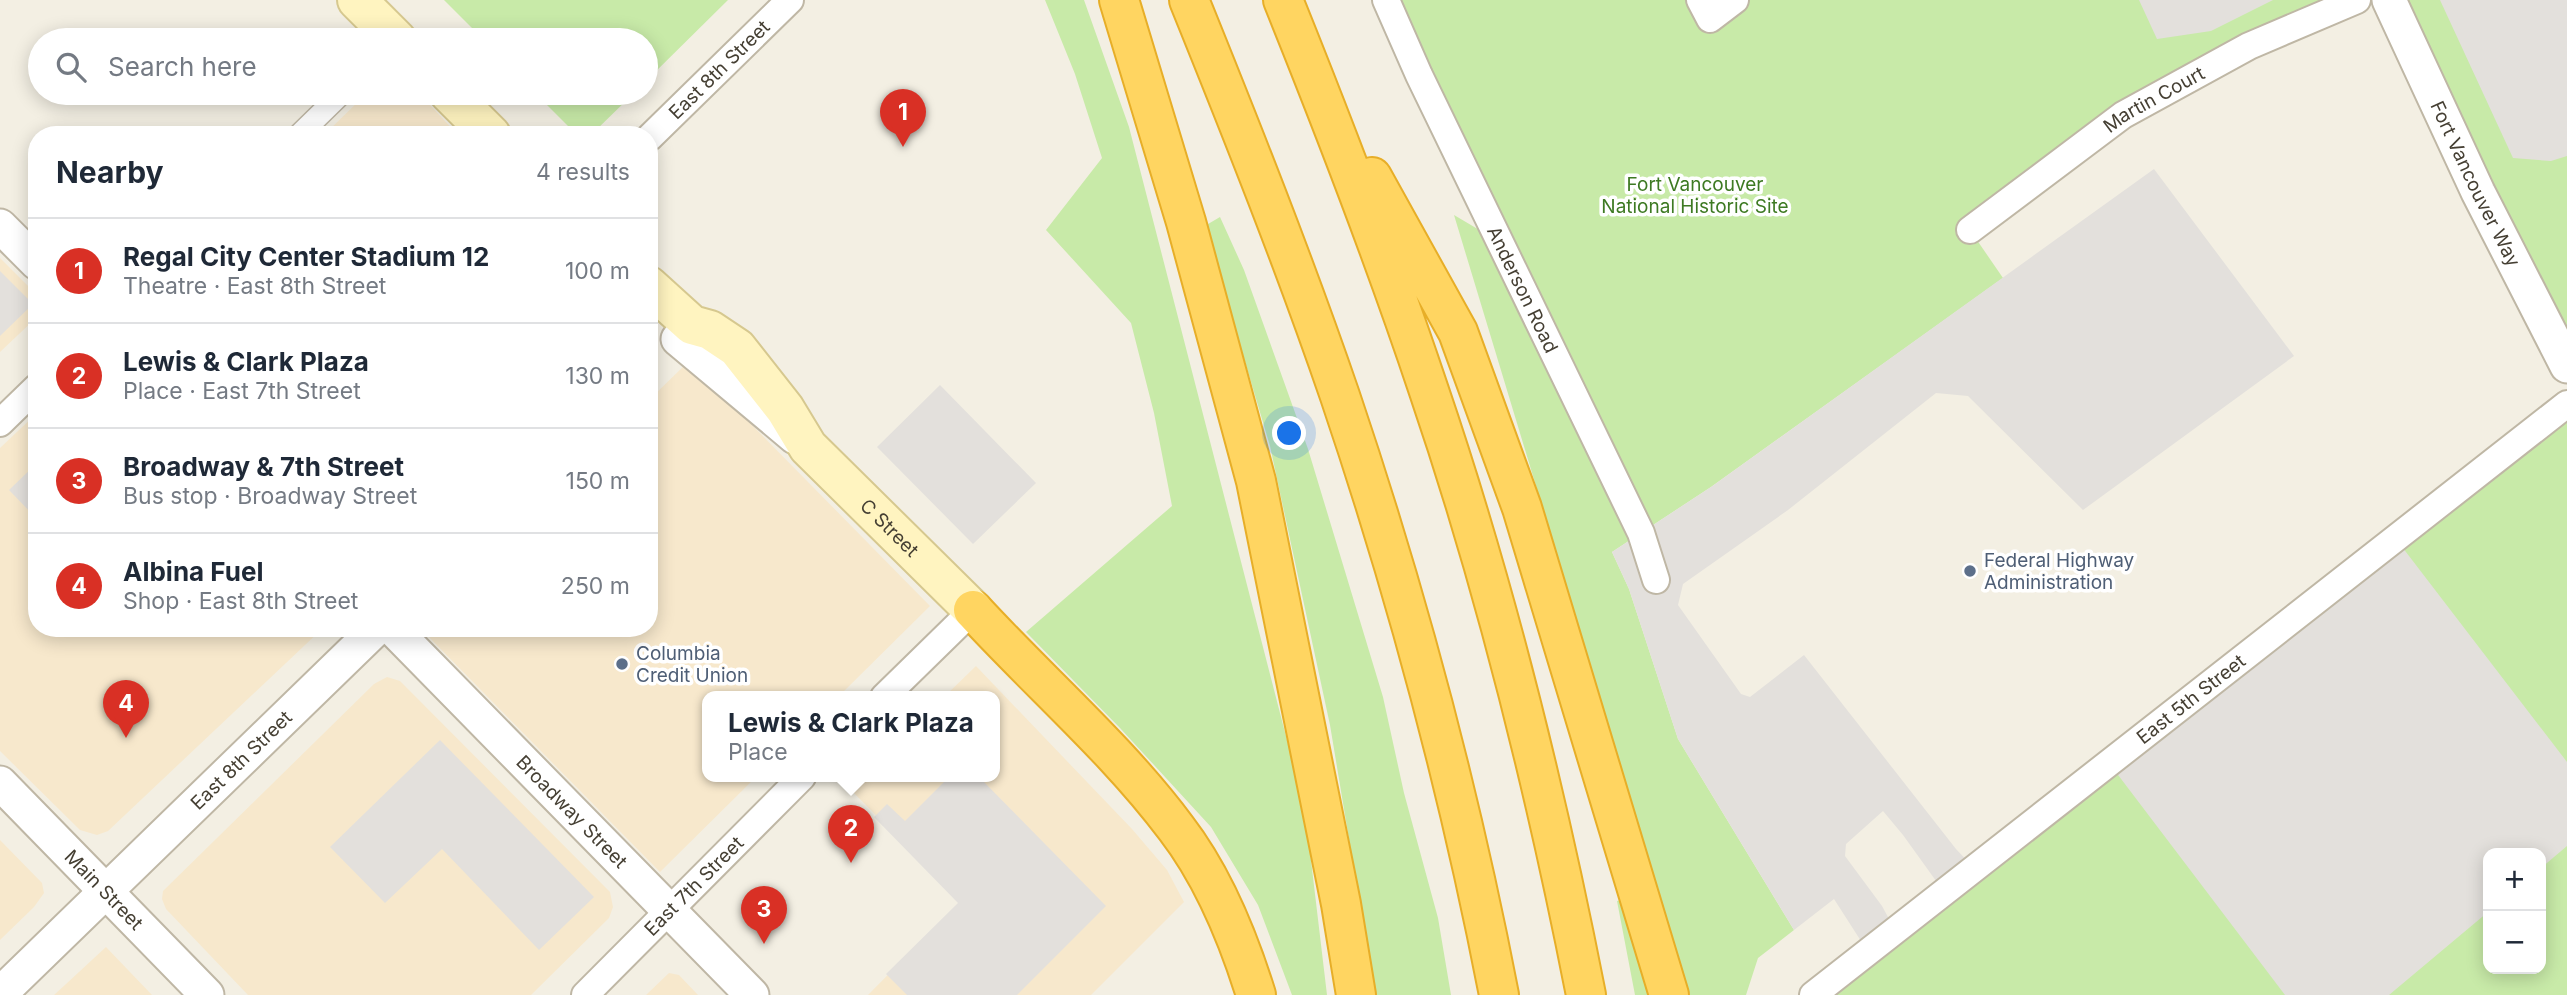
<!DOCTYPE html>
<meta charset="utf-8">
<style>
body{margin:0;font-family:Inter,sans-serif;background:#f6f6f7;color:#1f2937}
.controls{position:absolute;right:21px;bottom:21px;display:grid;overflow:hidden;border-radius:14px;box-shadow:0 4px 18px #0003}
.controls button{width:63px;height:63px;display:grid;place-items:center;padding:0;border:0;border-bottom:2px solid #e0e1e3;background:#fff;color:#1f2937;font:35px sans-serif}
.you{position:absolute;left:1290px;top:434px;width:24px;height:24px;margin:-18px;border:5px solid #fff;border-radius:50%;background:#1a73e8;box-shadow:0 0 0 10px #1a73e833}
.badge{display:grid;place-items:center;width:46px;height:46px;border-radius:50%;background:#d93025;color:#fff;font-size:23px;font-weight:700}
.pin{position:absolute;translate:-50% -58px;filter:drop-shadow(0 2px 4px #0008)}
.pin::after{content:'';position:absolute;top:37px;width:24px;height:21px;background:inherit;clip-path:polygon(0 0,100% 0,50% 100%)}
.popup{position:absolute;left:702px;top:691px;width:298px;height:91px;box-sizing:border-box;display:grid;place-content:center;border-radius:14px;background:#fff;filter:drop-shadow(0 2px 5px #0005);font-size:23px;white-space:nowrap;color:#747a83}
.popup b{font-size:26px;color:#1f2937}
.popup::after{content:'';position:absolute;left:50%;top:100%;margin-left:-14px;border:14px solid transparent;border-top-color:#fff}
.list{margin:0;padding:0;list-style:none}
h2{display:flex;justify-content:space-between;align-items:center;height:91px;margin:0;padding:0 28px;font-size:30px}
h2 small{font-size:23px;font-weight:400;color:#747a83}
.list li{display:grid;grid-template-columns:46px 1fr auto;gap:21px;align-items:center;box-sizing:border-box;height:105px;padding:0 28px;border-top:2px solid #e0e1e3}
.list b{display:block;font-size:26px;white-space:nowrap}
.list p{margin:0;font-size:23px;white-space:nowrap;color:#747a83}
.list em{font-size:23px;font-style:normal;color:#747a83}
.icon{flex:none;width:38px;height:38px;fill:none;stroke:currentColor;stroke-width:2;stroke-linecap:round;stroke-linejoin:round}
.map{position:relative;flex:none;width:2567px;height:995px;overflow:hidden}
.search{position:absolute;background:#fff;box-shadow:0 4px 18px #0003;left:28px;top:28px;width:630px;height:77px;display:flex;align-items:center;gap:18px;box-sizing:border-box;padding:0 24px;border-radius:38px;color:#747a83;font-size:26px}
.panel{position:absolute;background:#fff;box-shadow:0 4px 18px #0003;left:28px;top:126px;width:630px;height:511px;border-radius:28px}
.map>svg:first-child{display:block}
.commercial{fill:#f7e8cc}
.green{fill:#c8eaa8;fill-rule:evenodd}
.parking{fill:#e3e0dc}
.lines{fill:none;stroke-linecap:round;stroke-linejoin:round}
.pedestrian-casing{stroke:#bfb7a5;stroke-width:24}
.minor-casing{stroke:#bfb7a5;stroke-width:30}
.tertiary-casing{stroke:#bfb7a5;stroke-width:37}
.secondary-casing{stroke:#d6c88f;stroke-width:42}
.motorway-casing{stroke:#e7ae28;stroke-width:42}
.pedestrian{stroke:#fff;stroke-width:21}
.minor{stroke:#fff;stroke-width:26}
.tertiary{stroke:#fff;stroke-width:33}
.secondary{stroke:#fff4c0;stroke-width:38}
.motorway{stroke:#ffd561;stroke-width:38}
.service-dot{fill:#5c6f8a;stroke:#fff;stroke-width:2.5}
.labels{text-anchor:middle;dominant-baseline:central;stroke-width:7;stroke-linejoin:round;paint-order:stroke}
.street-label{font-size:19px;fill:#453f33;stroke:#fff}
.park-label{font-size:19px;fill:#3e7a23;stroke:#fff}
.service-label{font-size:19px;fill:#4e5e75;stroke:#fff;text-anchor:start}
</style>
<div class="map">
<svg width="2567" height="995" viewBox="0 0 2567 995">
<rect width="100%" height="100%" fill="#f3efe3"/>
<path class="commercial" d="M 367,93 L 419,93 L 458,135 L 324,135 Z
M 0,258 L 37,295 L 37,317 L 0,352 Z
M 689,361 L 930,606 L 838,697 L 708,697 L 708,777 L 756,777 L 660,872 L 420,628 L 649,628 L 649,400 Z
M 37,413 L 37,628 L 323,628 L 108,831 L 97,835 L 80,830 L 0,751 L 0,448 Z
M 976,666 L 1132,829 L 1167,870 L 1184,902 L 1091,995 L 868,995 L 961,901 L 849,788 L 860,777 L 994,777 L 994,697 L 944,697 Z
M 387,677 L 400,681 L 610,892 L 613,907 L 609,918 L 531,995 L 248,995 L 166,909 L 162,899 L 163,891 L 374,684 Z
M 0,840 L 42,883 L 44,893 L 34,907 L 0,940 Z
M 106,947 L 152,995 L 54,995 L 66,984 Z
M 669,973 L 679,975 L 698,995 L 646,995 Z"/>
<path class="green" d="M 444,0 L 728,0 L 646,81 L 646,40 L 484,40 Z
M 1045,0 L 1084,0 L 1129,127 L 1305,810 L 1327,995 L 1292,995 L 1258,905 L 1211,827 L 1120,728 L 1026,632 L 1172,506 L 1154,413 L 1131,323 L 1046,230 L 1102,158 L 1075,74 Z
M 1388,0 L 2357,0 L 2249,46 L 1970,230 L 2003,278 L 1711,487 L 1612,552 L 1629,589 L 1678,739 L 1794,930 L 1758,958 L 1746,995 L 1690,995 L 1454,215 L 1498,241 Z
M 2390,0 L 2567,0 L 2567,366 Z
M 535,93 L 634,93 L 591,135 L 577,135 Z
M 1220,217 L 1244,270 L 1308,449 L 1383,697 L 1404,793 L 1438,918 L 1451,995 L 1375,995 L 1330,725 L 1270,446 L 1212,250 L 1203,227 Z
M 2567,404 L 2567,995 L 1813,995 ZM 2488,853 L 2541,853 L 2541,969 L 2488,969 Z
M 1622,900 L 1651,995 L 1635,995 L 1617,901 Z"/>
<path class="parking" d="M 2139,0 L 2273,0 L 2211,31 L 2157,39 Z
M 2440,0 L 2567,0 L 2567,156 L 2551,161 L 2513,158 Z
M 2154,169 L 2294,356 L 2083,510 L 1968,396 L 1936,393 L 1788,510 L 1683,584 L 1678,605 L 1741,694 L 1750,697 L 1804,655 L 1956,849 L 1974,868 L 1944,892 L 1903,835 L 1883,811 L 1846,844 L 1845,856 L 1882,906 L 1895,930 L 1868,952 L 1834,899 L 1794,930 L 1678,739 L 1629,589 L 1612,552 L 1711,487 Z
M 0,271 L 33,304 L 0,336 Z
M 940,385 L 1036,483 L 973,544 L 877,447 Z
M 37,463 L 37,519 L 9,490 Z
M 2396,539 L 2567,762 L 2567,846 L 2541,868 L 2541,853 L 2488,853 L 2488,912 L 2389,995 L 2285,995 L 2109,763 Z
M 440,740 L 594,897 L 539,950 L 442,849 L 385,903 L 330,847 Z
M 949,777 L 979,777 L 1106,906 L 1017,995 L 907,995 L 886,974 L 958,903 L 874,817 L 887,804 L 905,821 Z"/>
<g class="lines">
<defs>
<path id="pedestrian" d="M 299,135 L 342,93"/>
<g id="minor">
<path id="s1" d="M 1386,0 L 1419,75 L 1641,533 L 1656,580"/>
<path d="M 1700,0 L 1710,19 L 1735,0"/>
<path id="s2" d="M 649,138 L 790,0"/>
<path id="s3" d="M 1970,230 L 2123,115 L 2249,46 L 2357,0"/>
<path d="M 0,423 L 37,387"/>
<path d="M 884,697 L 973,610"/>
<path id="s4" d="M 585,995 L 802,777"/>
<path id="s5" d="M 1813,995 L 2567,404"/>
</g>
<g id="tertiary">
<path id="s6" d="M 2389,0 L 2478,192 L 2567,366"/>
<path d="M 0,226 L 37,263"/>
<path d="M 678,339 L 795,437"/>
<path id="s7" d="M 392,628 L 752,995"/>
<path id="s8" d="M 0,783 L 207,995"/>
<path id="s9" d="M 0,994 L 377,628"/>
</g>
<g id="secondary">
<path d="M 357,0 L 397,40"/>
<path d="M 449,93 L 491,135"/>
<path id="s10" d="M 649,286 L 692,325 L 710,330 L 737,348 L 785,409 L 808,447 L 973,610"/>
</g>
<path id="motorway" d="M 1119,0 L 1186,222 L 1256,481 L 1341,904 L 1356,995
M 1189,0 C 1242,131 1294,262 1340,396 C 1406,591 1460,793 1499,995
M 1283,0 C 1335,129 1385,259 1429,391 C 1496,588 1546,791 1586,995
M 1372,177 L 1458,332 L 1522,508 L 1669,995
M 973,610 C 1040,683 1117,749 1176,828 C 1213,876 1238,937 1256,995"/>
</defs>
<use href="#pedestrian" class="pedestrian-casing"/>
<use href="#minor" class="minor-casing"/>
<use href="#tertiary" class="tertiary-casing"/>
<use href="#secondary" class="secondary-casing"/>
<use href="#motorway" class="motorway-casing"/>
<use href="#pedestrian" class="pedestrian"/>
<use href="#minor" class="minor"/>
<use href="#tertiary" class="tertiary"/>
<use href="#secondary" class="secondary"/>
<use href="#motorway" class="motorway"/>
</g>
<g class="service-dot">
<circle cx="1970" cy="571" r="7"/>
<circle cx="622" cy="664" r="7"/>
</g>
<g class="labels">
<g class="street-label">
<text stroke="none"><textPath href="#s2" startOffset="98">East 8th Street</textPath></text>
<text stroke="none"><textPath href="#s3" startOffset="226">Martin Court</textPath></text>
<text stroke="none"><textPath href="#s6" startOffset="203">Fort Vancouver Way</textPath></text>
<text stroke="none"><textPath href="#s1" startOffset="320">Anderson Road</textPath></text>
<text stroke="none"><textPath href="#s10" startOffset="346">C Street</textPath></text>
<text stroke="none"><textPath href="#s5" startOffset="480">East 5th Street</textPath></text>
<text stroke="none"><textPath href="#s9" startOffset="336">East 8th Street</textPath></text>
<text stroke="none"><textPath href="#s7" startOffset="257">Broadway Street</textPath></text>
<text stroke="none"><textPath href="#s4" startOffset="154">East 7th Street</textPath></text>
<text stroke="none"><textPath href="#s8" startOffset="149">Main Street</textPath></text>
</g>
<g class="park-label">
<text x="1695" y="184">Fort Vancouver<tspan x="1695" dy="22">National Historic Site</tspan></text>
</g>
<g class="service-label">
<text x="1984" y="560">Federal Highway<tspan x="1984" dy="22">Administration</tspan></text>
<text x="636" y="653">Columbia<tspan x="636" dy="22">Credit Union</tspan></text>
</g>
</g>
</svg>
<div class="controls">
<button>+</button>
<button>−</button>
</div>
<div class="you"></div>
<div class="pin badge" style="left:903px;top:147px">1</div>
<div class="pin badge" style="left:851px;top:863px">2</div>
<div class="popup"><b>Lewis &amp; Clark Plaza</b>Place</div>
<div class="pin badge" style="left:764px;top:944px">3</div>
<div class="pin badge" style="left:126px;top:738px">4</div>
<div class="search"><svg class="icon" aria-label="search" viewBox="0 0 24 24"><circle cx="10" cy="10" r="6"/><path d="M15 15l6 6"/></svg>Search here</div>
<section class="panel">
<h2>Nearby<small>4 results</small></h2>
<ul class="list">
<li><span class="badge">1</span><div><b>Regal City Center Stadium 12</b><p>Theatre · East 8th Street</p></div><em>100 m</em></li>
<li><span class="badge">2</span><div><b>Lewis &amp; Clark Plaza</b><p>Place · East 7th Street</p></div><em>130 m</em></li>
<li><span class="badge">3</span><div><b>Broadway &amp; 7th Street</b><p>Bus stop · Broadway Street</p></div><em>150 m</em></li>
<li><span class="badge">4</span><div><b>Albina Fuel</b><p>Shop · East 8th Street</p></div><em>250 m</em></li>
</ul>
</section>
</div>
